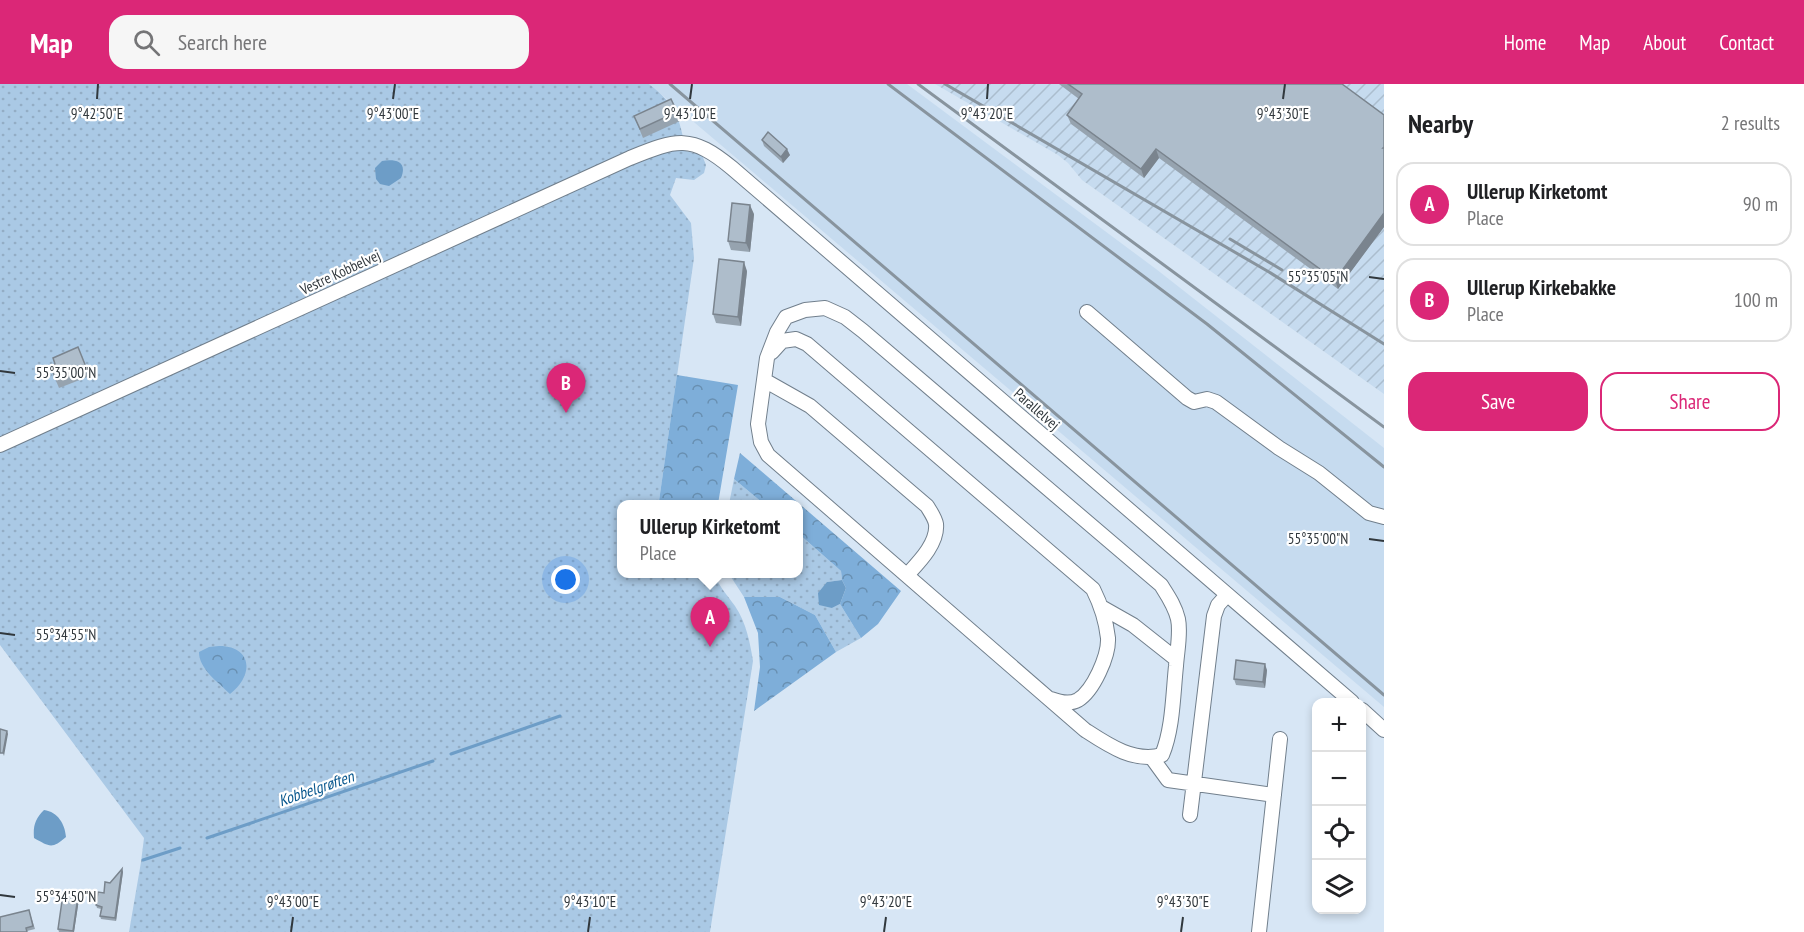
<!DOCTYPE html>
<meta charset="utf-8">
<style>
body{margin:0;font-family:"PT Sans Narrow",sans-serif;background:#f6f6f6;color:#202124}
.controls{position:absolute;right:18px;bottom:18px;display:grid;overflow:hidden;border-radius:12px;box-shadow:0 3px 9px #0003}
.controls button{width:54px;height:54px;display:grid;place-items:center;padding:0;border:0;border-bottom:2px solid #e0e0e0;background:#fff;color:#202124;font:30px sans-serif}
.you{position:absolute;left:566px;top:496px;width:21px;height:21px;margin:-15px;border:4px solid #fff;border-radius:50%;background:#1a73e8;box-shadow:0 0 0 9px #1a73e833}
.badge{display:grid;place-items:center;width:39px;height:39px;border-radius:50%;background:#db2777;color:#fff;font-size:20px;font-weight:700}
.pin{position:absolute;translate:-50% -50px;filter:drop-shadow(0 2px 3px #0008)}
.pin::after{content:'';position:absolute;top:32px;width:21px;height:18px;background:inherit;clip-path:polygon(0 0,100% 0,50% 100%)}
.popup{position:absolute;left:617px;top:416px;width:186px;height:78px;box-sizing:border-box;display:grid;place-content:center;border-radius:12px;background:#fff;filter:drop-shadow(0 2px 4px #0005);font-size:20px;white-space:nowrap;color:#757577}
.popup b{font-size:22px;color:#202124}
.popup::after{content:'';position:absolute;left:50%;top:100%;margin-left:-12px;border:12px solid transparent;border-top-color:#fff}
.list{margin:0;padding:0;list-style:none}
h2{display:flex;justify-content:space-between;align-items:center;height:78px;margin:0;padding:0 24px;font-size:26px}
h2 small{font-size:20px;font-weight:400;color:#757577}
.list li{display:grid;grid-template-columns:39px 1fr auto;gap:18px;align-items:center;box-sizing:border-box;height:84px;margin:0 12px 12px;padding:0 12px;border:2px solid #e0e0e0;border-radius:18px}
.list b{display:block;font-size:22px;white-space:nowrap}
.list p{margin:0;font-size:20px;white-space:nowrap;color:#757577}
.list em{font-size:20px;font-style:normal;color:#757577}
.actions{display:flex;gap:12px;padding:18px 24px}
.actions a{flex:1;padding:14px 0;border:2px solid #db2777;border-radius:18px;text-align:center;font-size:21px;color:#db2777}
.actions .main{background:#db2777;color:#fff}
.icon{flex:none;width:33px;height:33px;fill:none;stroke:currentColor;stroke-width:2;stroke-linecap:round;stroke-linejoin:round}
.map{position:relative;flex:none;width:1384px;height:848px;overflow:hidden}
header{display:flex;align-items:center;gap:36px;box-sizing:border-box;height:84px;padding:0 30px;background:#db2777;color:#fff}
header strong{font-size:28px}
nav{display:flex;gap:33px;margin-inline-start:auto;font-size:21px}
.search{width:420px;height:54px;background:#f6f6f6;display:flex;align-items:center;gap:15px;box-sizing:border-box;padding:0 21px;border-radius:18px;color:#757577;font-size:22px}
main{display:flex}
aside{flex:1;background:#fff}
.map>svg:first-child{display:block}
.built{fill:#c6dbef}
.industrial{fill:url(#industrial-furrows)}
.grass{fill:url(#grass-dots)}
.forest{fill:url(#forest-crowns)}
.water{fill:#6d9dc7}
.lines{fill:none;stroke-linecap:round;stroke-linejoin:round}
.stream{stroke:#6d9dc7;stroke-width:3}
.minor-casing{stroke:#717f8c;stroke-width:16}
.minor{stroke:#fff;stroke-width:14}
.rail{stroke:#88949e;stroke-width:3}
.wall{fill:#96a3af}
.shaded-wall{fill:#7a848e}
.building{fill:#aebdcb;stroke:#7a848e;stroke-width:1.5}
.ticks{fill:none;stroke:#31383d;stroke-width:2}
.labels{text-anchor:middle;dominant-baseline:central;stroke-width:4.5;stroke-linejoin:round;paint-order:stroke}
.street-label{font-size:15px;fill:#31383d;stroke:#fff}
.water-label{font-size:16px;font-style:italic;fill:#0a588e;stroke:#fff}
.ticks-label{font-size:15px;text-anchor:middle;fill:#31383d;stroke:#fff;stroke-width:4.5;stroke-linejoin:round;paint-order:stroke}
</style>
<header>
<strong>Map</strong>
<div class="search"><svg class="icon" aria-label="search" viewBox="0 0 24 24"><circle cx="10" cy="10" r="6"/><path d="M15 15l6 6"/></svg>Search here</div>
<nav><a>Home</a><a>Map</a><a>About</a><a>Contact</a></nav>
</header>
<main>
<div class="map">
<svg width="1384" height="848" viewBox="0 0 1384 848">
<defs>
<pattern id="industrial-furrows" width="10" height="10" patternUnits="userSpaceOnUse" patternTransform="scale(1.5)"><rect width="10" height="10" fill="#c6dbef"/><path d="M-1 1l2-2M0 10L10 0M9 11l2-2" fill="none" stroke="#abbdce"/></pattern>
<pattern id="grass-dots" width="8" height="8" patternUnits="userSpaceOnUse" patternTransform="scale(1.5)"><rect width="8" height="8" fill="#aac9e5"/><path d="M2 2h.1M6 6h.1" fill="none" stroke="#93adc5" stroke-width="1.8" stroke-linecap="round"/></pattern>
<pattern id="forest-crowns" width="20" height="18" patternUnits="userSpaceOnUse" patternTransform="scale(1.5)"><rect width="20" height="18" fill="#7eaed9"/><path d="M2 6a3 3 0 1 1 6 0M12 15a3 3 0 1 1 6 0" fill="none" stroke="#688fb1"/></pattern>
</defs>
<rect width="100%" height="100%" fill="#d7e6f5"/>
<path class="built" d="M 649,0 L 907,0 L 1156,185 L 1384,364 L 1384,623 Z"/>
<path class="industrial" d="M 935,0 L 1384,0 L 1384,310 L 1082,96 L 1068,79 L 1058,71 Z"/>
<path class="grass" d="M 0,0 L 649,0 C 677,22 679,33 686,67 L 702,71 L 706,81 L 704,89 L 694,96 L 676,94 L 670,111 L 691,139 L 694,174 L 659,417 L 665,420 L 622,420 L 622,490 L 714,490 C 719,502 727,511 735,522 C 746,538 750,558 753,577 L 710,848 L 129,848 L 141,778 L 144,754 L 0,561 Z
M 734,395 L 764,420 L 729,420 Z
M 799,450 L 841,487 L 842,496 L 827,498 L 832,524 L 840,520 L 861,554 L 836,568 L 815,531 L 780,513 L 744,513 L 729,490 L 798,490 Z"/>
<path class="forest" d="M 677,291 L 738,301 L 718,420 L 665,420 L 659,417 Z
M 740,369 L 901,507 L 878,540 L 861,554 L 840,520 L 846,504 L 842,496 L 841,487 L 799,450 L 798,420 L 764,420 L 734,395 Z
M 744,513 L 780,513 L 815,531 L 836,568 L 754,627 L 760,583 L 758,549 Z
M 219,562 C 253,562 254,592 230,610 C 218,598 199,585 199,568 L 209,563 Z"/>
<path class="water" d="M 382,77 C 395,75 408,77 401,94 L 389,102 L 380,100 L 376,95 L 375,84 Z
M 842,496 L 846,504 L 840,520 L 832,524 L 819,521 L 818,509 L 827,498 Z
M 44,726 C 58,728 65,740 66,753 C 52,765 50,763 34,754 C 33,742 35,735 44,726 Z"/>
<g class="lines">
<path class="stream" d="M 451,670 L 560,632
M 207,754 L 433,677
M 143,776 L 180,764"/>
<defs>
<path id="minor" d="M 825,224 L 845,233 L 863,247 L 1161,501 C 1168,512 1175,522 1178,535 C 1181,549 1177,567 1176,582 C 1173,610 1173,645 1162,671 C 1134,679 1108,661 1085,646 L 768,371 L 761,358 L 758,340 L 767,274 L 777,248 L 786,233 L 805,226 Z
M 1087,228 L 1187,314 L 1194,318 L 1207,315 L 1216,318 L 1279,364 L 1319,389 L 1369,429 L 1384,433
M 772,268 L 782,257 L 796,255 L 807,260 L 1093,505 C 1101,521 1106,536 1108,554 C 1109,572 1093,607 1078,616 C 1069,621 1059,618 1051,615
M 764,296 L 810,322 L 927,422 C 930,427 935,434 936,440 C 938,459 919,478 907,491
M 0,361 L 630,74 C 677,55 691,50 732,84 L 1352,618
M 1103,524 L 1133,541 L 1176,575
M 1362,626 L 1384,646
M 1152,674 L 1168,696 L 1274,711
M 1190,731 L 1214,532 L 1218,521 L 1227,511
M 1259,848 L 1280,655"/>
</defs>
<use href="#minor" class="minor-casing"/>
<use href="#minor" class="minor"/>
<path class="rail" d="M 670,0 L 1384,611
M 888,0 L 1207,240 L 1384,383
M 918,0 L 1384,343
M 945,0 L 1269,188 L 1384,260
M 1230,155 L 1282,186"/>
</g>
<path class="wall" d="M 1059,0 L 1342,0 L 1384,31 L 1384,143 L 1338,205 L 1159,74 L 1144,94 L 1071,40 L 1067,31 L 1079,15 Z
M 677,28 L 680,37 L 643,54 L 634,32 Z
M 762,56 L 790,71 L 783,79 L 764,62 Z
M 754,130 L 750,168 L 731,166 L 728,157 Z
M 747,187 L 741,242 L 716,239 L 713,230 Z
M 50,282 L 86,283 L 90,292 L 59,304 Z
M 1267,586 L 1265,604 L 1236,601 L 1234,595 Z
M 122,785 L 123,788 L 116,837 L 101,835 L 100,832 L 101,825 L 97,824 L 96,821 L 110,799 Z
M 78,812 L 79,815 L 74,848 L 59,848 L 58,845 Z
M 29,826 L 35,845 L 27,847 L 27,848 L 0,848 Z"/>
<path class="shaded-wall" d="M 787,65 L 790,71 L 783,79 L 781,73 Z
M 1156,65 L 1159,74 L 1144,94 L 1141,85 Z
M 750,121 L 754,130 L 750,168 L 746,159 Z
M 1384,129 L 1384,143 L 1338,205 L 1335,196 Z
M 744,178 L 747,187 L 741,242 L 738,233 Z
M 1265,580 L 1267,586 L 1265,604 L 1263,598 Z
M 7,647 L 8,650 L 4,672 L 3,669 Z
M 122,785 L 123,788 L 116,837 L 115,834 Z
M 78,812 L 79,815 L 74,848 L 73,848 Z"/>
<path class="building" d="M 1068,0 L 1342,0 L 1384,31 L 1384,63 L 1383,64 L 1384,64 L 1384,129 L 1335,196 L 1156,65 L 1141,85 L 1067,31 L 1082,10 Z
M 671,15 L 677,28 L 640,45 L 634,32 Z
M 768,48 L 787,65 L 781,73 L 762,56 Z
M 732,119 L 750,121 L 746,159 L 728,157 Z
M 719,175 L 744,178 L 738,233 L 713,230 Z
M 78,263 L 86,283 L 56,295 L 50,282 L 55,280 L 53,274 Z
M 1236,576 L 1265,580 L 1263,598 L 1234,595 Z
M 0,645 L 7,647 L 3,669 L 0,669 Z
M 122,785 L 115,834 L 100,832 L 102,823 L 96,821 L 98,808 L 104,809 L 105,798 L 110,799 Z
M 63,810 L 78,812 L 73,847 L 58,845 Z
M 29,826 L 33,842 L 26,844 L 27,848 L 0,848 L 0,833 Z"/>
<path class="ticks" d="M 97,15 L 98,0M 393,15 L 395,0M 690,15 L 692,0M 987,15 L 988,0M 1283,15 L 1285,0M 1369,193 L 1384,195M 0,287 L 15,289M 1369,455 L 1384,457M 0,549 L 15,551M 0,811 L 15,813M 291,848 L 293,833M 588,848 L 590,833M 884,848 L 886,833M 1181,848 L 1183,833"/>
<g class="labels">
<g class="street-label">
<text transform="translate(340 188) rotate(-25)">Vestre Kobbelvej</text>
<text transform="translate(1037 325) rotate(41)">Parallelvej</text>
</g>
<g class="water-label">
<text transform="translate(316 704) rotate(-19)">Kobbelgrøften</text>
</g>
</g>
<g class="ticks-label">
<text x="97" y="35">9°42'50"E</text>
<text x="393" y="35">9°43'00"E</text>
<text x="690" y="35">9°43'10"E</text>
<text x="987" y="35">9°43'20"E</text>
<text x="1283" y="35">9°43'30"E</text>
<text x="1318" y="198">55°35'05"N</text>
<text x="66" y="294">55°35'00"N</text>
<text x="1318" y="460">55°35'00"N</text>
<text x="66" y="556">55°34'55"N</text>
<text x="66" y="818">55°34'50"N</text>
<text x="293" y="823">9°43'00"E</text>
<text x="590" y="823">9°43'10"E</text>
<text x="886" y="823">9°43'20"E</text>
<text x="1183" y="823">9°43'30"E</text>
</g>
</svg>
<div class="controls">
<button>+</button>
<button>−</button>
<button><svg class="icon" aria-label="locate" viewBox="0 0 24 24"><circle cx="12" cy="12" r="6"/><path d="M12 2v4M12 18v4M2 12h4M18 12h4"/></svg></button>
<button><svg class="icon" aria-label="layers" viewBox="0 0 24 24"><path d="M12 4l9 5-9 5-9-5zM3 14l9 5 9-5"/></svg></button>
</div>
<div class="you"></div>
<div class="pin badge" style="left:710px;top:563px">A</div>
<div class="popup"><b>Ullerup Kirketomt</b>Place</div>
<div class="pin badge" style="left:566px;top:329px">B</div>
</div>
<aside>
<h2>Nearby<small>2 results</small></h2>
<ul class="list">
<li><span class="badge">A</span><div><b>Ullerup Kirketomt</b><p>Place</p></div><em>90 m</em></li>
<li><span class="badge">B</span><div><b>Ullerup Kirkebakke</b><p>Place</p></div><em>100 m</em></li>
</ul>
<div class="actions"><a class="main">Save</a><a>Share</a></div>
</aside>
</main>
